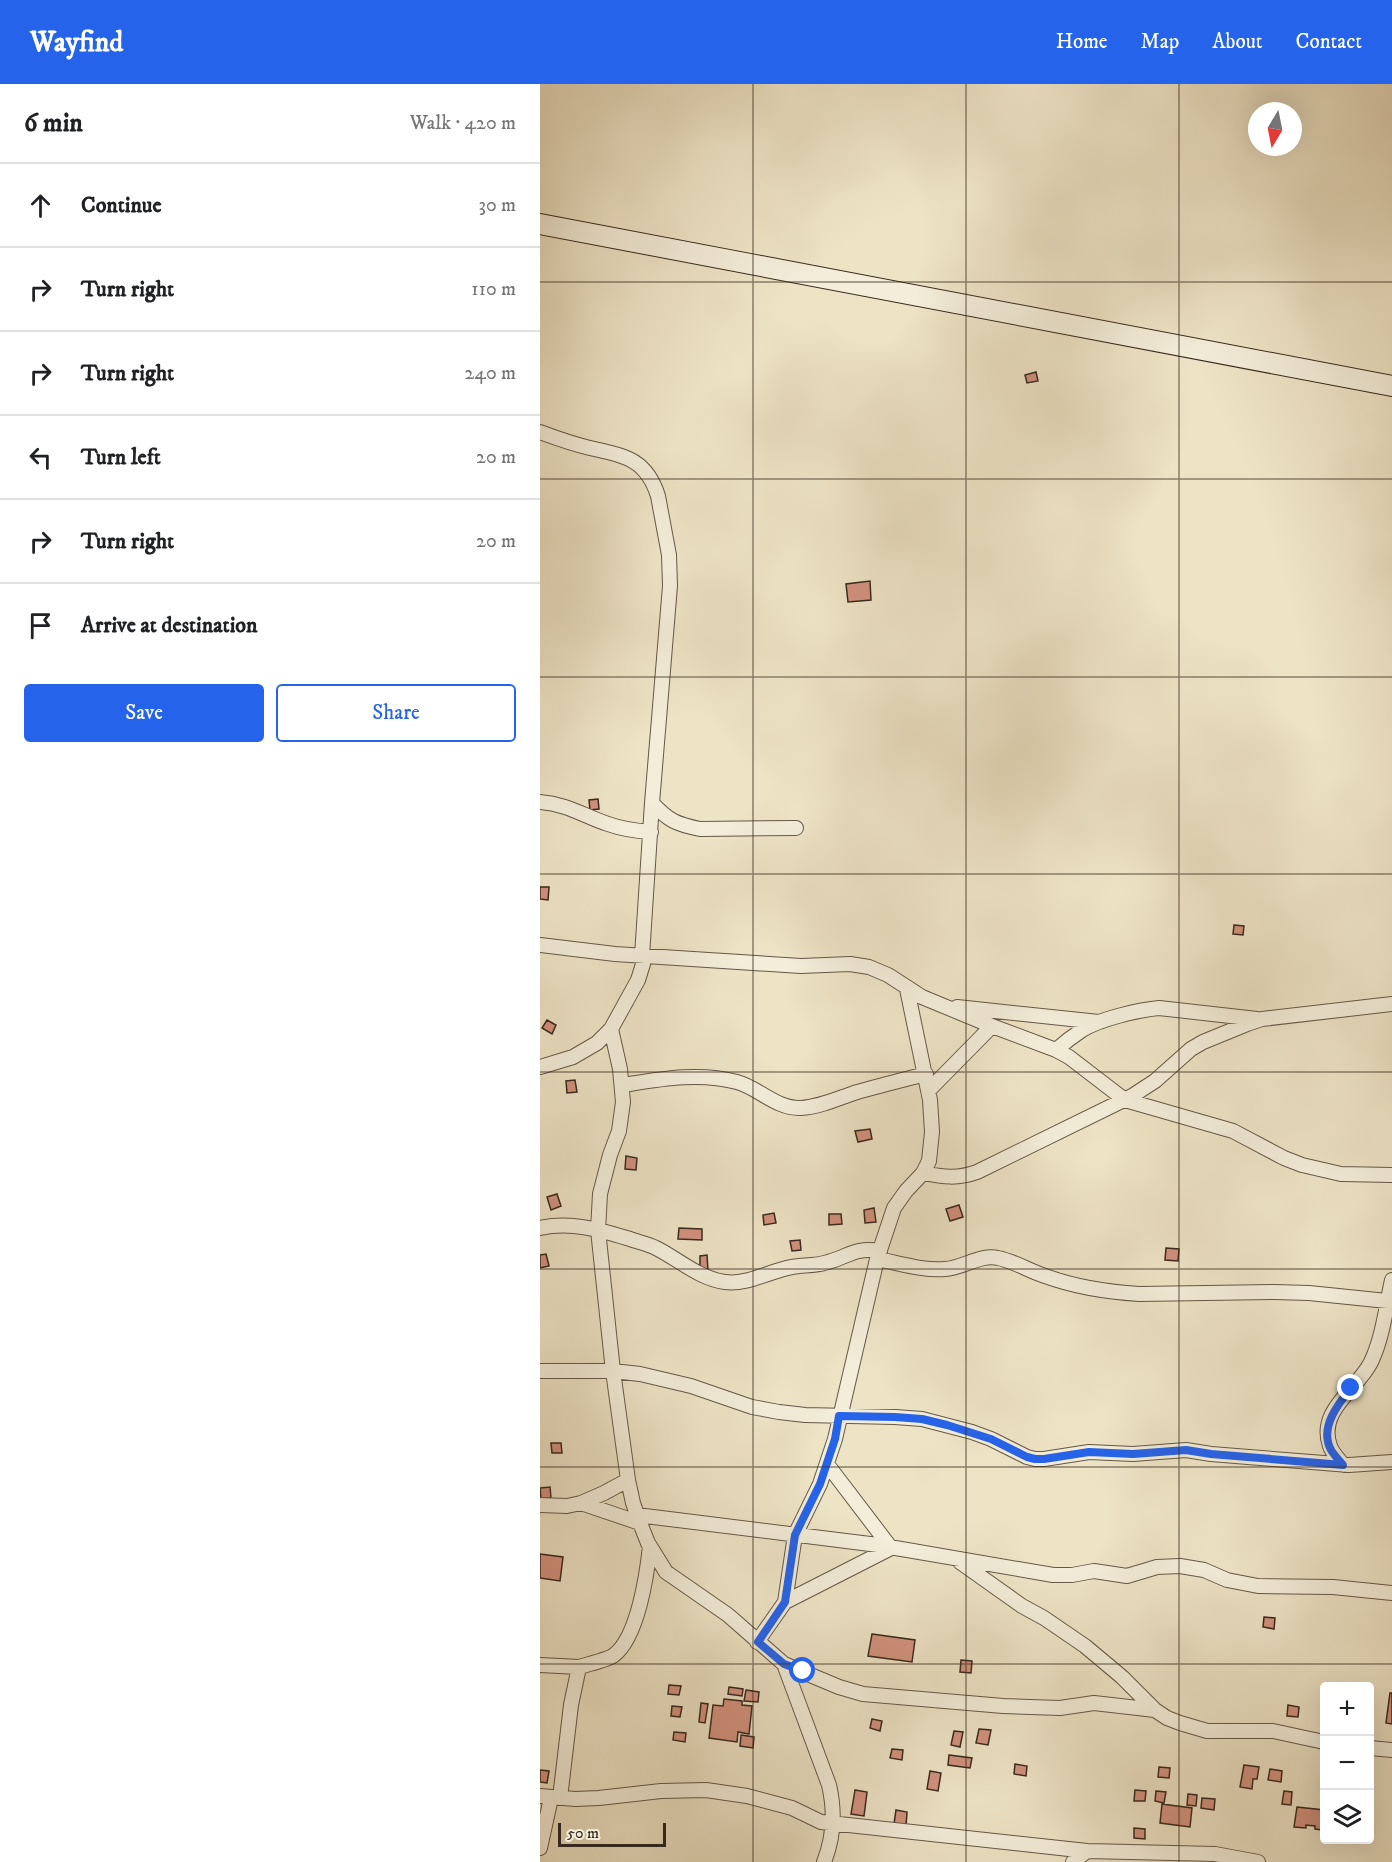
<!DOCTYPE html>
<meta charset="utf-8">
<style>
body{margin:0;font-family:"IM FELL DW Pica",serif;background:#f6f6f6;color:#202124}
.controls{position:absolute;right:18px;bottom:18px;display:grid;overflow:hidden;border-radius:6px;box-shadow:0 6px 24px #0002}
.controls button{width:54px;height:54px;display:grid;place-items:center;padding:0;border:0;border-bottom:2px solid #e0e0e0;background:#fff;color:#202124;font:30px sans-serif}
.compass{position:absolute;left:708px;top:18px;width:54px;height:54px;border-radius:50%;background:#fff;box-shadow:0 6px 24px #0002;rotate:190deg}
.scale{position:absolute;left:18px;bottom:15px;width:108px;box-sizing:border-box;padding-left:6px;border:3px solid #38291d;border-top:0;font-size:16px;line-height:21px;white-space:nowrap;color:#38291d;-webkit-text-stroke:4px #f3edd9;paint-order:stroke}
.stop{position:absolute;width:18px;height:18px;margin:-14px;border:4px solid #2563eb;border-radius:50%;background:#fff}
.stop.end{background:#2563eb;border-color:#fff;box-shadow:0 2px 6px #0008}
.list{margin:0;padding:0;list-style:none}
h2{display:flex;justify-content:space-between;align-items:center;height:78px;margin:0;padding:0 24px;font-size:26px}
h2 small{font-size:20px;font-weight:400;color:#757577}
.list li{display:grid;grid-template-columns:39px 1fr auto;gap:18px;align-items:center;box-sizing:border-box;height:84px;padding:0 24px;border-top:2px solid #e0e0e0}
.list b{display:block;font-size:22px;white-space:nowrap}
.list em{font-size:20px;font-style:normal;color:#757577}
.actions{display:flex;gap:12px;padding:18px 24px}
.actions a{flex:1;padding:14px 0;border:2px solid #2563eb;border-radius:6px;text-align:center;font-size:21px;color:#2563eb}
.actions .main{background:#2563eb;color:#fff}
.icon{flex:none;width:33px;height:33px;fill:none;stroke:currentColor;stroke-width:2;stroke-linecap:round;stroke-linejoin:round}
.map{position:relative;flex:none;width:852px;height:1778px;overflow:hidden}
header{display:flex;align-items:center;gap:36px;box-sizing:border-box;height:84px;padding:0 30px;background:#2563eb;color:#fff}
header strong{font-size:28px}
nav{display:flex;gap:33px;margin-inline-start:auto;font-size:21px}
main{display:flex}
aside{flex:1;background:#fff}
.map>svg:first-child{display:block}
.building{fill:#d2917e;stroke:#38291d;stroke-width:1.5}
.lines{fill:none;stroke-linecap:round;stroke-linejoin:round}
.street-casing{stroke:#655847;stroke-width:16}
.secondary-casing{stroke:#38291d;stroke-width:22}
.street{stroke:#f3edd9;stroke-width:14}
.secondary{stroke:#f3edd9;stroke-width:20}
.route{stroke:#2563eb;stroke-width:8}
.grid{fill:none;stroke:#38291d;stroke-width:1.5;stroke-opacity:0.55}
</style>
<header>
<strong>Wayfind</strong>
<nav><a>Home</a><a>Map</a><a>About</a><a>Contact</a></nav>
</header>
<main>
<aside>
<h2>6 min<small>Walk · 420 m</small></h2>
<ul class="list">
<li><svg class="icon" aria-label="ahead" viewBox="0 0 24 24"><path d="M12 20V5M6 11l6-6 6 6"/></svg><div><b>Continue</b></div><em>30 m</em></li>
<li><svg class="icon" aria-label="right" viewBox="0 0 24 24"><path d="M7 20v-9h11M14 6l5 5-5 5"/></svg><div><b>Turn right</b></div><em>110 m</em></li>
<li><svg class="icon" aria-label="right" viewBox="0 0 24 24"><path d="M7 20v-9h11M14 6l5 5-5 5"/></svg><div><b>Turn right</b></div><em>240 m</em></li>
<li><svg class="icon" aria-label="left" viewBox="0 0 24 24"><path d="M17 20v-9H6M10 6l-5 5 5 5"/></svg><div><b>Turn left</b></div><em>20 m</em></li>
<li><svg class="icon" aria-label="right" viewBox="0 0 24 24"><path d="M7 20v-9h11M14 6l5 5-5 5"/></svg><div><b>Turn right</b></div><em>20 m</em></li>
<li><svg class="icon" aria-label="arrive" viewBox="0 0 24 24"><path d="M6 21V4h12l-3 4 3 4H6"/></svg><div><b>Arrive at destination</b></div></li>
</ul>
<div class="actions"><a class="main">Save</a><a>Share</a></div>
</aside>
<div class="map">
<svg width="852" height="1778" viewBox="0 0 852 1778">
<rect width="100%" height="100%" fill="#ede3c5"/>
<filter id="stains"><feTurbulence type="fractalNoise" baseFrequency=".00333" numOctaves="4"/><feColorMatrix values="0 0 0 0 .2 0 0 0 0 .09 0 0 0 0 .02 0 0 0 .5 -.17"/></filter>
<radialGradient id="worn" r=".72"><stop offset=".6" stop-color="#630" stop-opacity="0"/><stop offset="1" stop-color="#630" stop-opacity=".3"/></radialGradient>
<path class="building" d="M 496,288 L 498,297 L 487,299 L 485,291 Z
M 330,497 L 331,516 L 308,518 L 306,500 Z
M 58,715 L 59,725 L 50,726 L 49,716 Z
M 0,803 L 9,803 L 8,816 L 0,815 Z
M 694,841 L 704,842 L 703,851 L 693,850 Z
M 7,936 L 16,941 L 12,950 L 2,944 Z
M 35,996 L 37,1008 L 27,1009 L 26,997 Z
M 330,1045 L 332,1055 L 318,1058 L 315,1047 Z
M 86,1072 L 97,1074 L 96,1086 L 85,1085 Z
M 17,1110 L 21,1122 L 11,1126 L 7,1113 Z
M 419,1121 L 423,1133 L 410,1137 L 406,1125 Z
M 334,1124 L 336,1138 L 325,1139 L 324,1126 Z
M 234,1129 L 236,1139 L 224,1141 L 223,1131 Z
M 289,1130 L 301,1130 L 302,1140 L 289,1141 Z
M 139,1144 L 162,1145 L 162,1156 L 138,1155 Z
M 260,1156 L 261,1166 L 252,1167 L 250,1157 Z
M 626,1164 L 639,1165 L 638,1177 L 625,1176 Z
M 6,1170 L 9,1182 L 0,1184 L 0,1171 Z
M 167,1171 L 168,1187 L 160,1187 L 160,1172 Z
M 11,1359 L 21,1359 L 22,1369 L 12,1369 Z
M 10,1403 L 11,1414 L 1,1415 L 0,1404 Z
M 0,1470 L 23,1473 L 20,1497 L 0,1494 Z
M 724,1533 L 735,1534 L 734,1545 L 723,1543 Z
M 332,1550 L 375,1556 L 372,1578 L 328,1572 Z
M 421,1576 L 432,1577 L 431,1589 L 420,1588 Z
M 129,1601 L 141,1602 L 139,1611 L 128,1610 Z
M 189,1603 L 203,1605 L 202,1612 L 188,1610 Z
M 206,1606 L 219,1608 L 218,1618 L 204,1617 Z
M 850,1609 L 852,1609 L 852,1640 L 846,1639 Z
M 184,1615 L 202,1617 L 202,1621 L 212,1622 L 209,1650 L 198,1648 L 197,1658 L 169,1654 L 173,1621 L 183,1622 Z
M 161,1619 L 168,1620 L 165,1639 L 159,1638 Z
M 748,1621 L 759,1623 L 758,1633 L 747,1632 Z
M 132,1622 L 142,1623 L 140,1633 L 131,1632 Z
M 332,1635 L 342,1637 L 340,1647 L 330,1644 Z
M 439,1645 L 451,1646 L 448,1661 L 436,1659 Z
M 414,1647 L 423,1648 L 420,1663 L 411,1661 Z
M 134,1648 L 146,1649 L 145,1658 L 133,1656 Z
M 201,1651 L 214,1653 L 213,1664 L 200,1662 Z
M 352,1665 L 363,1666 L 362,1676 L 350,1674 Z
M 409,1671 L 432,1674 L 430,1684 L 408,1681 Z
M 475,1680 L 487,1682 L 486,1692 L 474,1690 Z
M 704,1681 L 719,1683 L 717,1695 L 713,1695 L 712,1705 L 700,1703 Z
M 619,1683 L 630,1684 L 629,1694 L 618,1693 Z
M 730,1685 L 742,1687 L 741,1698 L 728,1696 Z
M 0,1686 L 9,1687 L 7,1699 L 0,1698 Z
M 390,1687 L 401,1689 L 398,1707 L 387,1705 Z
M 315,1706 L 327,1708 L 324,1732 L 311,1730 Z
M 595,1706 L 606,1707 L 605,1717 L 594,1717 Z
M 616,1707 L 626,1708 L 624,1719 L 615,1717 Z
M 744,1707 L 752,1708 L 751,1721 L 742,1720 Z
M 648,1710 L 657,1711 L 656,1722 L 647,1721 Z
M 662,1714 L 675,1715 L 674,1726 L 661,1724 Z
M 622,1720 L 652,1724 L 650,1743 L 620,1739 Z
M 757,1723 L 784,1726 L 782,1746 L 775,1745 L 775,1742 L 766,1741 L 766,1744 L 754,1743 Z
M 356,1726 L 367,1728 L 366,1742 L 354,1740 Z
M 594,1744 L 605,1745 L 605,1755 L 594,1754 Z"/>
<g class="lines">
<defs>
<path id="street" d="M 0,348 C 16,354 33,360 50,364 C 84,372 106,374 118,412 L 129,471 L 130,502 L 112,719 L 102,872 L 103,880 L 98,896 L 71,945 L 57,959 L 33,973 L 0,983
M 0,718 C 27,720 44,732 68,740 C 82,745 96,747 111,748
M 112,719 C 129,737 136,740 160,745 L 256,744
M 0,861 L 75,870 L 261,882 L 310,880 L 329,883 L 348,891 L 382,913 L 452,942 L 516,966 L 529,973 L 585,1016 L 693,1047 L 744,1074 L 762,1081 L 801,1090 L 852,1091
M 417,923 L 559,938
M 71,945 L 80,985 L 83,1018 L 79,1047 L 70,1071 L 60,1110 L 58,1146 L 73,1287 L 88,1396 L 93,1419 L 100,1439 L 108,1459 L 126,1488 L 188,1531 L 244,1580 L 299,1603 L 323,1610 L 463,1622 L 520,1624 L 554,1619 L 615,1626
M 516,966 C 524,959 533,952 542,946 C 560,935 598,926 619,924 L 717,935
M 83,1001 C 121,995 159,988 197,998 C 219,1004 236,1025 261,1024 C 279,1023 297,1015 314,1009 C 338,1002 362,996 386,990
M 388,1007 L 452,942
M 383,1089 C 403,1093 418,1095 437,1088 L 592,1012 L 615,997 L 651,965 L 663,958 L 707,940 L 722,935 L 852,920
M 0,1144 C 31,1137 60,1146 90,1155 C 98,1158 108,1160 116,1164 C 138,1175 160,1195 185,1198 C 208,1201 229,1187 252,1183 C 264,1181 276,1182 288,1178 C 310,1172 314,1163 340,1167
M 337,1175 C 359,1179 383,1187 405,1185 C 423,1184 440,1170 458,1174 C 474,1177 489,1187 505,1192 C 535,1203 567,1208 599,1210 L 734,1208 L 769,1209 L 847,1217 L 852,1220
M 0,1287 L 73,1287 L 100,1290 L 151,1302 L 212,1323 L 239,1328 L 265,1331 L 355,1333 L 382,1335 L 432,1348 L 451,1355 L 487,1373 L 495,1375 L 504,1375 L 549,1368 L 593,1370 L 646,1366 L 671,1370 L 809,1381 L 852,1378
M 803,1381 C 799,1375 792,1369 790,1362 C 777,1326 818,1305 831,1278 C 843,1253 846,1223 852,1196
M 41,1419 L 64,1409 L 88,1396
M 0,1421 L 27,1422 L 41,1419 L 100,1439
M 97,1431 L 338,1461 L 513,1491 L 532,1491 L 554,1487 L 587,1492 L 617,1483 L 640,1482 L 664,1486 L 687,1496 L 718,1502 L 793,1503 L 852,1509
M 420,1478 L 482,1522 L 504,1534 L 545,1562 L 582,1593 L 615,1626 L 627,1634 L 640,1639 L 667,1647 L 733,1647 L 784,1658
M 245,1518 L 351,1464 L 287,1380
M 217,1558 L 245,1518 L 255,1451 L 280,1400 L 295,1355 L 337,1175 L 354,1124 L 366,1107 L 383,1089 L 389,1077 L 392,1048 L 390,1016 L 367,905
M 244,1580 L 289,1701 C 295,1727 294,1753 284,1778
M 0,1581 L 39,1583
M 830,1664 L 852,1666
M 0,1712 L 35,1715 L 59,1714 L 121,1707 L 166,1706 L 207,1712 L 252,1724 L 281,1738 L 547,1767 L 675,1770 L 718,1778
M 20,1714 L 31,1621 L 39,1583 C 48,1580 68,1576 74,1571 C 98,1553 107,1490 110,1462
M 0,1764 L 11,1714
M 533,1778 L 547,1767"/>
<path id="secondary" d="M 0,140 L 852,302"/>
</defs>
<use href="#street" class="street-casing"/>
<use href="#secondary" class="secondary-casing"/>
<use href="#street" class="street"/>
<use href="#secondary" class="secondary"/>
</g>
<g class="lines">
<path class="route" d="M 263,1587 L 244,1580 L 218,1558 L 245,1518 L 255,1451 L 280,1400 L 295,1355 L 299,1332 L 355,1333 L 382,1335 L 407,1341 L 451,1355 L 487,1373 L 495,1375 L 504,1375 L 549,1368 L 593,1370 L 646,1366 L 671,1370 L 803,1381 C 799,1376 794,1371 791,1366 C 779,1344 798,1320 811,1304"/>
</g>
<path class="grid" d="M 213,0 L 213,1778M 426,0 L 426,1778M 639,0 L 639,1778M 0,198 L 852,198M 0,395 L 852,395M 0,593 L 852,593M 0,790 L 852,790M 0,988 L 852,988M 0,1185 L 852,1185M 0,1383 L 852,1383M 0,1580 L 852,1580"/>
<rect width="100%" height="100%" filter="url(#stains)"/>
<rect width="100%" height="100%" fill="url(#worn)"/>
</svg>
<div class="controls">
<button>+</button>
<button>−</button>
<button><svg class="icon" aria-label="layers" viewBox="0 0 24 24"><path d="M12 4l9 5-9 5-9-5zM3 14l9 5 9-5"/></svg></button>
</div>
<svg class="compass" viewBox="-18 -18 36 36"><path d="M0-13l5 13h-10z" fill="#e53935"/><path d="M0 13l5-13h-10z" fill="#757577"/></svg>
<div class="scale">50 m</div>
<div class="stop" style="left:263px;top:1587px"></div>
<div class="stop end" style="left:811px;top:1304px"></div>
</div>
</main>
